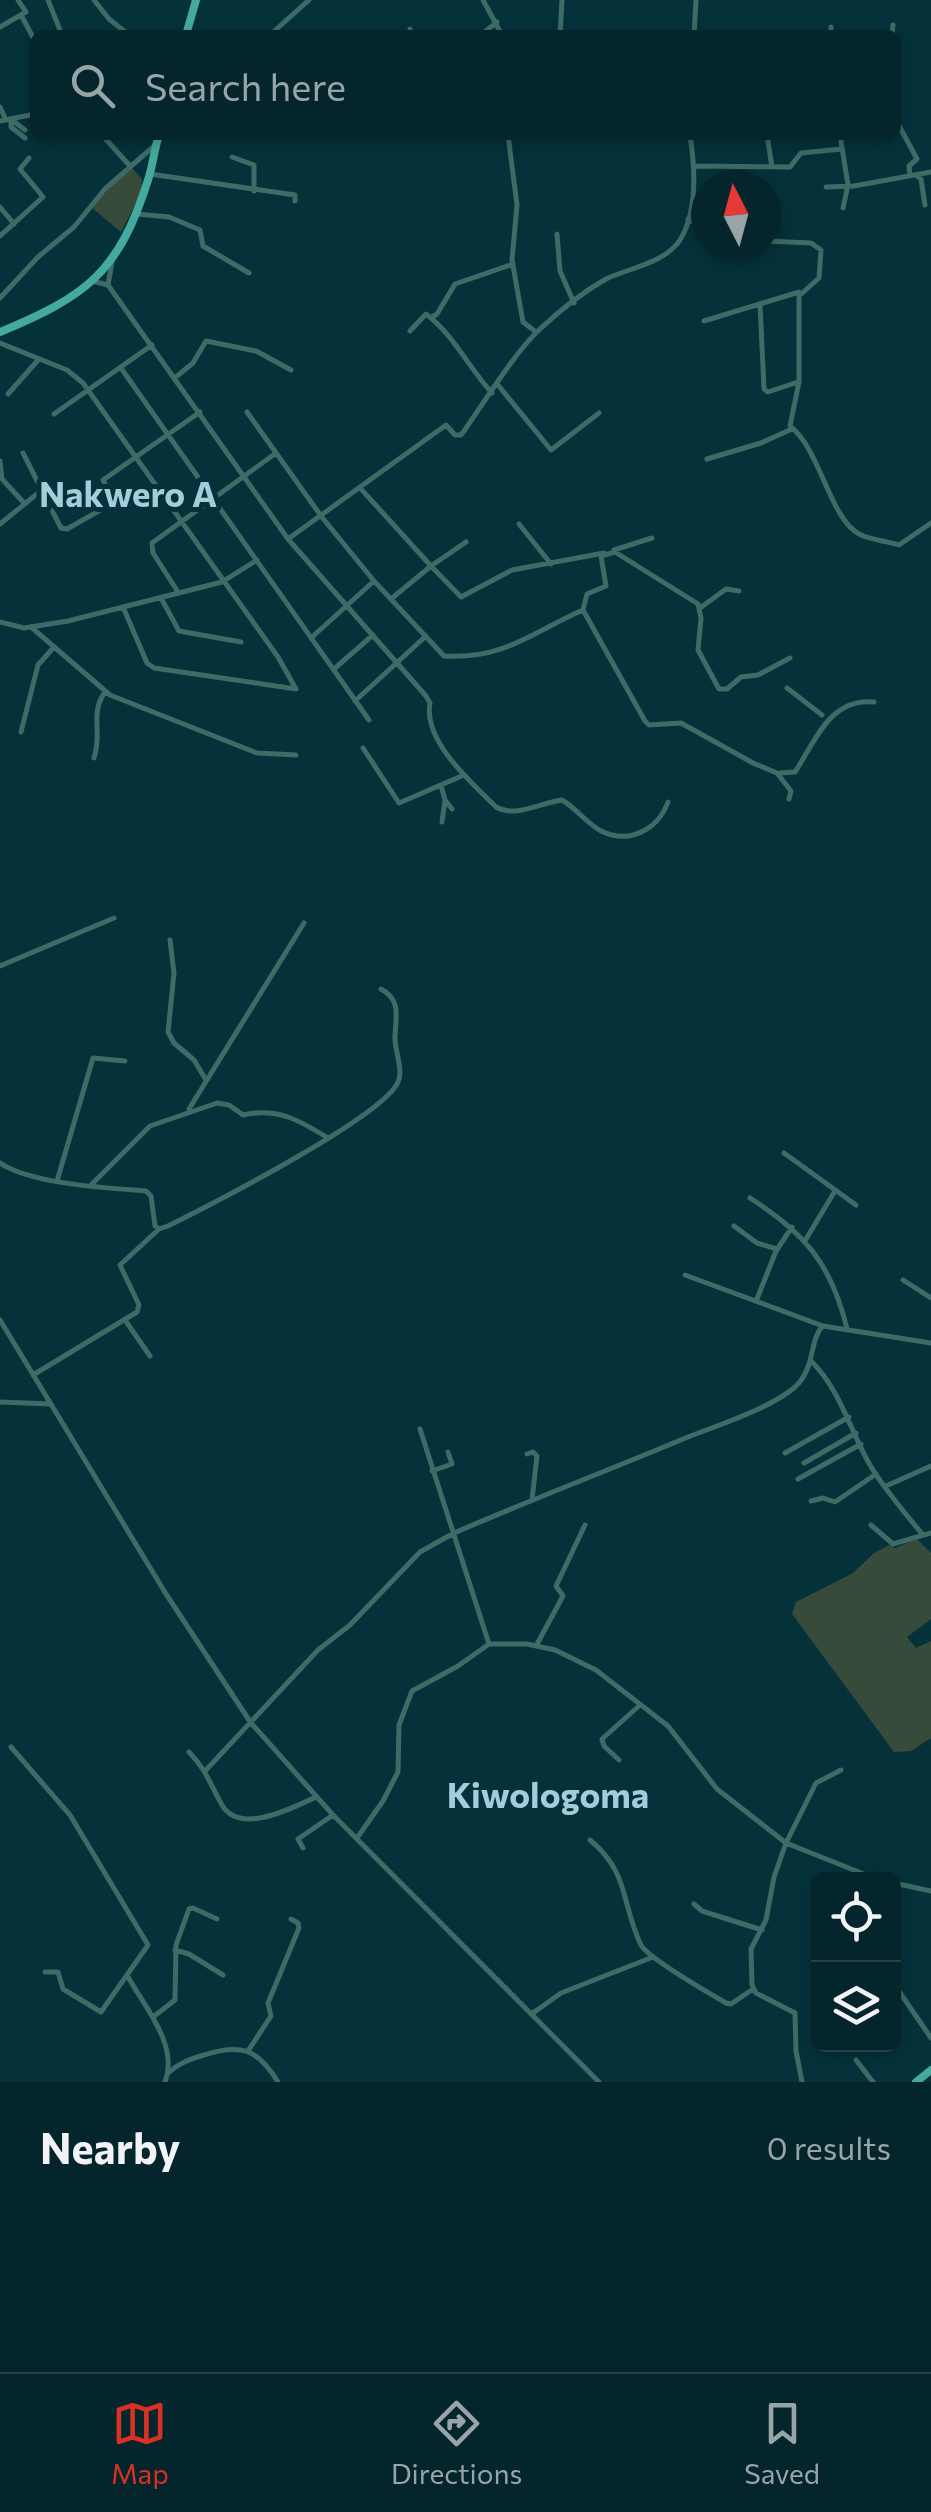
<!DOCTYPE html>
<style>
body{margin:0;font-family:Commissioner,sans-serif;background:#123138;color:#f1f3f6}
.controls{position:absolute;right:30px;bottom:30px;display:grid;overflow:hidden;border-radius:15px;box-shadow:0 5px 15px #0003}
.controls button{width:90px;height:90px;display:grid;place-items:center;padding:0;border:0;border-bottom:2px solid #254248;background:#04252c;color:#f1f3f6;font:50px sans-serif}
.compass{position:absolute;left:691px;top:170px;width:90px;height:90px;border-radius:50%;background:#04252c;box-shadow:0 5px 15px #0003;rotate:354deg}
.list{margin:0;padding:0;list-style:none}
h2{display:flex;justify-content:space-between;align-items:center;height:130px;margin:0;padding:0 40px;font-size:42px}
h2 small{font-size:32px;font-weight:400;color:#97a5a9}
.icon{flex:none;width:55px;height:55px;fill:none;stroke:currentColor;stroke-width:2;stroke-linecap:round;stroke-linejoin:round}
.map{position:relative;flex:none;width:931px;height:2082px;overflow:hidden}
.search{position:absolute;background:#04252c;box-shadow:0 5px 15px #0003;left:30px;right:30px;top:30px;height:110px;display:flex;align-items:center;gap:25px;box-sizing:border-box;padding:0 35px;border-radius:15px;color:#97a5a9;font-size:38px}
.sheet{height:290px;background:#04252c}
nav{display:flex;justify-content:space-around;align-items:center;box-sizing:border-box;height:140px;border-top:2px solid #254248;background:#04252c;font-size:28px;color:#97a5a9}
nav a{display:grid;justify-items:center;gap:5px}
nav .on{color:#d93025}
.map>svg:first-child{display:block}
.green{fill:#364b3a}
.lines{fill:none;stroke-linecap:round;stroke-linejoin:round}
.minor{stroke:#3e6b65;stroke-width:5}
.major{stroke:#44aa9e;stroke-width:8}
.labels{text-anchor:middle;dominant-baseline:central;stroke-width:10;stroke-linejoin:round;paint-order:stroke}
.quarter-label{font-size:35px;font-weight:bold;fill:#a3cdd9;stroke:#05313b}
</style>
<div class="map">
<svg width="931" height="2082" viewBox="0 0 931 2082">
<rect width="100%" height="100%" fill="#05313b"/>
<path class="green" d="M 131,167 L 142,179 L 141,194 L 121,232 L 91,207 Z
M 917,1539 L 931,1553 L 931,1619 L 907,1637 L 916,1648 L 931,1641 L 931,1738 L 911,1751 L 894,1752 L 792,1614 L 796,1602 L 853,1573 L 874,1553 L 889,1545 L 895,1548 Z"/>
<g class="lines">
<path class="minor" d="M 48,0 L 62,35
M 94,0 L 109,19 L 129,35
M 483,0 L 502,35
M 21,15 L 35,41
M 0,27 L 26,12 L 18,0
M 831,27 L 831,35
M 410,29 L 410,35
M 892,34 L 893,25
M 270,35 L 309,0
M 481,35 L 497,22
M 560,35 L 562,0
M 694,35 L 696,0
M 0,107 L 6,120
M 896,120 L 917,159 L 909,166 L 910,176
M 0,121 L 35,114
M 25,130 L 11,119 L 11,127 L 25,138
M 102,135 L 130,166
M 508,135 L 517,205 L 512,260 L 523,322 L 536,332
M 767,135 L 772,167
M 840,135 L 848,185 L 843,208
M 232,157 L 254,165 L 254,191
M 694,166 L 790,167 L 801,153 L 842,149
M 150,174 L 295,195 L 295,201
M 918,177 L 921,179 L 925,205
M 826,187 L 854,186 L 931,172
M 0,207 L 14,224
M 137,214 L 169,217 L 200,230 L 203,246 L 249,273
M 688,219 L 706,229
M 557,234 L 560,271 L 574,303
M 0,236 L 43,197 L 20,169 L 29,158
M 766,241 L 811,243 L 821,250 L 819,278 L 799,296 L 799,382 L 790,426 C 821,450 830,521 861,535 C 872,540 887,541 899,545 L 931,523
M 92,281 L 108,285 L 288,539 L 426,696 L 430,703 C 423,741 471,782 496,807 C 516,818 540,803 562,800 C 576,808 586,823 601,831 C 630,845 658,829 668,802
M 108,285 L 112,262
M 0,298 L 38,257 L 74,227 L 105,189 L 154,146
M 760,304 L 764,389 L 768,392 L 798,382
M 432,317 L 437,314 L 455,284 L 513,264
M 704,321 L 799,292
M 410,331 L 426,314 C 454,335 468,367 492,393
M 0,343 L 67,370 L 83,383 L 278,657 L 296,689 L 154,668 L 147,663 L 123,607
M 121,368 L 369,720
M 177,376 L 193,363 L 206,341 L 256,351 L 291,370
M 498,385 L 551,450 L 599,413
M 8,394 L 39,359
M 247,412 L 321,516 L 374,581 L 444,656 C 504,660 532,632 583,610
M 54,414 L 152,345
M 23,453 L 61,528 L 67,529 L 111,504 L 112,498 L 103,480 L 200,412
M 707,459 L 761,443 L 792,429
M 0,461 L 2,479 L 24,503
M 361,489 L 431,566 L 466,542
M 0,524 L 43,489
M 519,524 L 551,564
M 288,539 L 446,425 L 455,435 L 461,435 C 482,406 514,353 539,330 C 558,312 583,292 606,279 C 629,268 665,263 680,240 C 698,211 695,167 690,135
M 614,550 L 652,538
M 178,592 L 153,553 L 152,543 L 276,453
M 161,598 L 179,631 L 241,642
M 391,599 L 431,566 L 461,597 L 512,570 L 604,553
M 700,608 L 726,589 L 739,591
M 0,622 L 24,628 L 68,621 L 222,582 L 257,560
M 31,627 L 110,695 L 257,753 L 296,755
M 311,638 L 374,581
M 334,669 L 373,635
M 787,688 L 822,715
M 355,701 L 426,636
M 21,732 L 38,665 L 54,647
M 363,748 L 399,803 L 464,775
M 94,758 C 103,731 89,715 105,692
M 780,773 L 795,772 C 815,742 830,697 874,702
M 441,785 L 445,800 L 452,809
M 789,799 L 791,791 L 777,773 L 753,763 L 681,723 L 649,725 L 645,721 L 583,610 L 587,594 L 606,586 L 601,556 L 615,552 L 698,604 L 701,618 L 698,650 L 719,689 L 727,689 L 741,677 L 758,675 L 790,658
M 442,822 L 445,800
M 170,940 L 174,973 L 168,1032 L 174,1043 L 194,1060 L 206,1080
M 0,966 L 114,918
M 189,1109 L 304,923
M 784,1153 L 856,1205
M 0,1163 C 32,1184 106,1188 146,1191 L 151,1196 L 155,1226 L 159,1229 L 168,1226 C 210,1205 383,1117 398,1082 C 404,1070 394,1049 395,1036 C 396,1015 401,1000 381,989
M 57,1181 L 93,1058 L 125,1061
M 92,1184 L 150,1126 L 217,1103 L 229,1105 L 243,1115 C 277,1107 299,1120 328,1138
M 750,1198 C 805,1233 832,1265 847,1329
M 734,1226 L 757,1243 L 777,1249
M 806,1239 L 835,1191
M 685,1275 L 823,1326
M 903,1280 L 931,1298
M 757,1299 L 776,1251 L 792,1227
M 0,1320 L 166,1594 L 251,1723 L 333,1815 L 599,2082
M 125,1320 L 150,1356
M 812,1362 C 841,1391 850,1431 870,1465 C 884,1489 905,1513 923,1535
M 33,1375 L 137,1312 L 139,1305 L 120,1265 L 159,1229
M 0,1402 L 50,1404
M 420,1429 L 489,1644
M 785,1453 L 849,1417
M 527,1454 L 533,1452 L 537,1456 L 532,1500
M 804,1463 L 856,1433
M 432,1471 L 452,1464 L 448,1452
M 798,1479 L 861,1444
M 886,1486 L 931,1466
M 811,1501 L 823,1498 L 835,1502 L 876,1474
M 871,1525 L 893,1544 L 931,1533
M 536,1646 L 563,1596 L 556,1586 L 585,1525
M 11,1747 L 70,1815 L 148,1945 L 101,2012 L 63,1989 L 58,1972 L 45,1972
M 189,1752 C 207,1771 210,1784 222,1805 C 240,1836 294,1807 316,1797
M 619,1760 L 604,1746 L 602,1739 L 640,1705
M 206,1770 L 318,1650 L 350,1625 L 420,1552 L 454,1533 C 530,1500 607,1471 683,1439 C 715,1426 770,1409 795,1387 C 816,1368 809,1339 823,1326 L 931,1343
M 357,1838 L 383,1801 L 398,1772 L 399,1725 L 412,1691 L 458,1666 L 489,1644 L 527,1644 L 555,1650 L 596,1670 L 668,1726 L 717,1789 L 786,1843 L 879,1880
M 590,1840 C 630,1873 621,1904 641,1945 C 649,1959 709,1993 726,2003 L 731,2004 L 753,1989
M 303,1848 L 298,1839 L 333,1815
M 894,1883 L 931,1891
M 694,1904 L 702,1911 L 762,1930
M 175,1950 L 189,1954 L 223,1975
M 128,1977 C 145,2007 179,2046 165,2082
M 894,1984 L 931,2038
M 533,2013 L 561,1993 L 653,1957
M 153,2017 L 175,2000 L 176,1945 L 189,1909 L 193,1908 L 217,1919
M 248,2051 L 271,2016 L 268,2003 L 299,1928 L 298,1923 L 291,1919
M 856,2060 L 873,2082
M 168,2073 C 179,2063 190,2059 204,2055 C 241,2043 258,2049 278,2082
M 802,2082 L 796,2051 L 795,2013 L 756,1993 L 752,1985 L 751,1949 L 766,1920 L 774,1877 L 786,1843 L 816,1783 L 841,1770"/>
<path class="major" d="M 186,35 L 196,0
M 0,332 C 87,296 119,272 148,180 C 153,165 154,150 159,135
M 916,2082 L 931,2070"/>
</g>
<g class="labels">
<g class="quarter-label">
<text x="128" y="492">Nakwero A</text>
<text x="548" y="1793">Kiwologoma</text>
</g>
</g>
</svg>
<div class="controls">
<button><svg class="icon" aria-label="locate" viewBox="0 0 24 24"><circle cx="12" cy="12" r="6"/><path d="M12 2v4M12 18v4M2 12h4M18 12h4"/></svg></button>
<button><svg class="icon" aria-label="layers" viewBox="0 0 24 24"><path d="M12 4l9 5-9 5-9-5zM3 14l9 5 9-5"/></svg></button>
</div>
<svg class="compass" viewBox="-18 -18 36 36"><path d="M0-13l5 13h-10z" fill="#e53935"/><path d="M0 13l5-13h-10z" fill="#97a5a9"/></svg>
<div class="search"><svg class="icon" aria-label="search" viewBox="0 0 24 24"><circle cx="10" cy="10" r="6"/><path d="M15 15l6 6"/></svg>Search here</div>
</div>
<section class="sheet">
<h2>Nearby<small>0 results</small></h2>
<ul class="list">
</ul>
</section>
<nav>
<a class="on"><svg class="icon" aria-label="map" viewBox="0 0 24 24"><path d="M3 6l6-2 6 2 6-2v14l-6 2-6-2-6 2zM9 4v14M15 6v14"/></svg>Map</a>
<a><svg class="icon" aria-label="directions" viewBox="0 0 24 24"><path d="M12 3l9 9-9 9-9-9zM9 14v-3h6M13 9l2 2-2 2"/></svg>Directions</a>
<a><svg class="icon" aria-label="saved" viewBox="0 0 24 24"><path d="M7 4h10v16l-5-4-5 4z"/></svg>Saved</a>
</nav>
